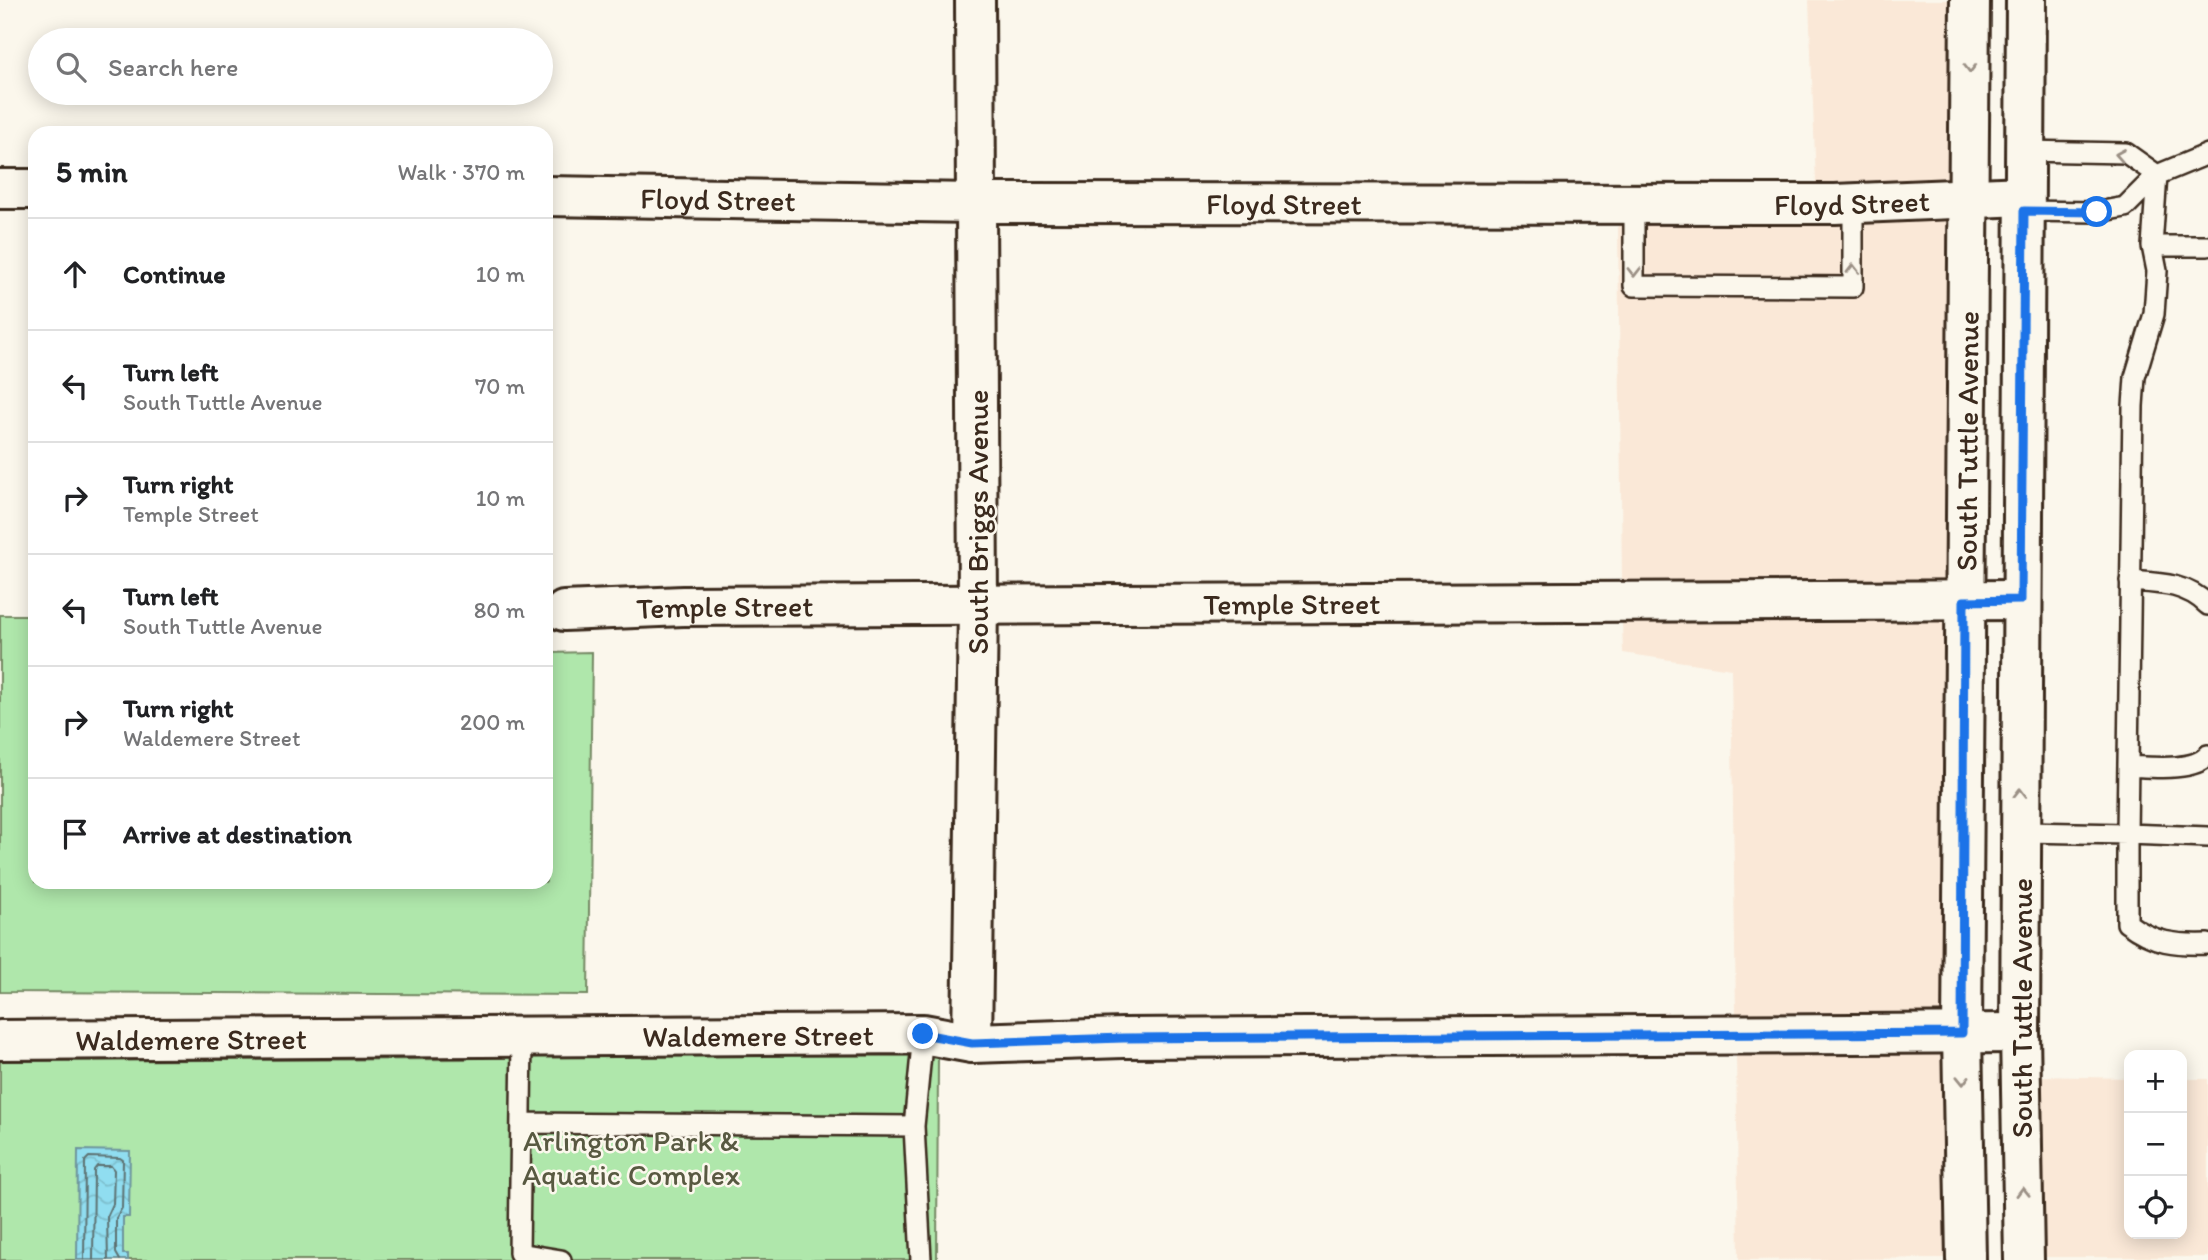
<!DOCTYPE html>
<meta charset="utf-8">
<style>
body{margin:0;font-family:Itim,sans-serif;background:#f2f2f2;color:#202124}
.controls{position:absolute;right:21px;bottom:21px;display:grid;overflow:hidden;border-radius:14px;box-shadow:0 4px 18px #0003}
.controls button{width:63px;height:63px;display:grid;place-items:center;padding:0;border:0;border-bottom:2px solid #e0e0e0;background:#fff;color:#202124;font:35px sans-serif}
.stop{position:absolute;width:21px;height:21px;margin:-16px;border:5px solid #1a73e8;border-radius:50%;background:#fff}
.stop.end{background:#1a73e8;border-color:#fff;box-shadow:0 2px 7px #0008}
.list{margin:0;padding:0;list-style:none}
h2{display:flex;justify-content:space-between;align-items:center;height:91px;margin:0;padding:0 28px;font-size:30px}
h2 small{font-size:23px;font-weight:400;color:#757577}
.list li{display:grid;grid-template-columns:46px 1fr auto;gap:21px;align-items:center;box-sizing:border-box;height:112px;padding:0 28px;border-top:2px solid #e0e0e0}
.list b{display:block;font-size:26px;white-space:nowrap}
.list p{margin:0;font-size:23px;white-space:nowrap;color:#757577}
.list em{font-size:23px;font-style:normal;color:#757577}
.icon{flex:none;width:38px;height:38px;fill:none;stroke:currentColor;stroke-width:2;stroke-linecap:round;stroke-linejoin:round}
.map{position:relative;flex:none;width:2208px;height:1260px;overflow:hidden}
.search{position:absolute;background:#fff;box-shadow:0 4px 18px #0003;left:28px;top:28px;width:525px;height:77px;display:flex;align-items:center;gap:18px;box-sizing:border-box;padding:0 24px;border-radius:38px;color:#757577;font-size:26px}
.panel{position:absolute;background:#fff;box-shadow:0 4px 18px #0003;left:28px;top:126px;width:525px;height:763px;border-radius:21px}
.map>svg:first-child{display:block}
.built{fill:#fae8d7}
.green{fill:#afe7ab;stroke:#758864;stroke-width:2}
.water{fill:url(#water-waves);stroke:#6e959c;stroke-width:2}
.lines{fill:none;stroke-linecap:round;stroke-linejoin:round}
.shore{stroke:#5d7272;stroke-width:2}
.service-casing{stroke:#3b2a1e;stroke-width:24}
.minor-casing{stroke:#3b2a1e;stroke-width:44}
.secondary-casing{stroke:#3b2a1e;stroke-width:44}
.service{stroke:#fbf7ec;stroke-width:19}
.minor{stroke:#fbf7ec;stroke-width:38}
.secondary{stroke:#fbf7ec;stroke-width:38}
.oneway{stroke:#9b9085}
.route{stroke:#1a73e8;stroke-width:9}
.labels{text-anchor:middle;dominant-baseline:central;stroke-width:5;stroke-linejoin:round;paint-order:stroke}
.street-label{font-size:30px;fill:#3b2a1e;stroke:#fbf7ec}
.park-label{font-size:30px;fill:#585941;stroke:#fbf7ec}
</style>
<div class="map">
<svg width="2208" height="1260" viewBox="0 0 2208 1260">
<defs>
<pattern id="water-waves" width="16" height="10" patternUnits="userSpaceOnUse" patternTransform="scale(1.75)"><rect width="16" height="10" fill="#90ddf0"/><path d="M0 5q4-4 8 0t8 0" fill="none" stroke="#7dbecd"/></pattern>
</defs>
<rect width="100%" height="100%" fill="#fbf7ec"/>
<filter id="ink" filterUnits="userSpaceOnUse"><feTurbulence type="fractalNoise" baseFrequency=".0143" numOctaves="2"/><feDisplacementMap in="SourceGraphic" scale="14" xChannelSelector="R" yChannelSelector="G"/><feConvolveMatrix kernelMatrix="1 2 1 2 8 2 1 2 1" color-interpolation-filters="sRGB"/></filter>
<g filter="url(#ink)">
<path class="built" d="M 1809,0 L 1952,0 L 1951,179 L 1816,184 Z
M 1950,219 L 1946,581 L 1622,582 L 1618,224 L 1835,225 Z
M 1946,621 L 1944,1013 L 1736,1014 L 1731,669 L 1623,653 L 1622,623 Z
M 1944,1054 L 1948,1258 L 1739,1260 L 1736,1055 Z
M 2039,1076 L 2129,1078 L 2129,1234 L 2182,1234 L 2182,1079 L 2208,1079 L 2208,1257 L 2042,1257 Z"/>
<path class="green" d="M 0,615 L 35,615 L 35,882 L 546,882 L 546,653 L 592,652 L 588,995 L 0,992 Z
M 468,1053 L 938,1056 L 937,1260 L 0,1260 L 0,1061 L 467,1059 Z"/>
<path class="water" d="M 78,1150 L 130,1151 L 129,1217 L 123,1217 L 123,1254 L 128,1254 L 128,1260 L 77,1260 Z"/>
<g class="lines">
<path class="shore" d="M 84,1260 L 85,1161 L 89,1157 L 120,1158 L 123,1160 L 122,1208 L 116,1218 L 116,1253 L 120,1260
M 93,1260 L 94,1170 L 97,1166 L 111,1166 L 114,1170 L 113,1204 L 107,1217 L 108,1260"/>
<defs>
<path id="service" d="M 1634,204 L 1634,286 L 1853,287 L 1853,204
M 2024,211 L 2097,212 L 2125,207 L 2157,175 L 2126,153 L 2024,151
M 2152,246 L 2208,246
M 2130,581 C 2159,583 2186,583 2208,605
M 2129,766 C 2150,767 2194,772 2208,755
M 2020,832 L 2127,834 L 2133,406 L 2135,377 L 2154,314 L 2157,271 L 2152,246 L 2157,175 L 2208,154
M 2208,837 L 2127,834 L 2127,923 C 2153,943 2176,945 2208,944
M 522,1039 L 519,1253 L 561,1260
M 522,1123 L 914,1126
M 921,1260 L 914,1126 L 923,1034"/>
<g id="minor">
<path d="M 0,189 L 35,189"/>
<path id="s1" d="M 546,196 L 975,203 L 1835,204 L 2024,196"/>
<path id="s2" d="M 564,611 L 683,606 L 2021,600"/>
<path id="s3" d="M 0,1040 L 923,1034 L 972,1043 L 1123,1038 L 2020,1033"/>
<path d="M 972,1043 L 978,606 L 975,0"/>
</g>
<g id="secondary">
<path id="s4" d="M 1966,1260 L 1962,1033 L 1970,0"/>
<path d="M 2024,1260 L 2020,1033 L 2026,0"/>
</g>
</defs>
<use href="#service" class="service-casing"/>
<use href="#minor" class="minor-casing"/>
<use href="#secondary" class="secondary-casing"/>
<use href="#service" class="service"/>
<use href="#minor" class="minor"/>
<use href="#secondary" class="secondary"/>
</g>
<defs><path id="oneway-chevron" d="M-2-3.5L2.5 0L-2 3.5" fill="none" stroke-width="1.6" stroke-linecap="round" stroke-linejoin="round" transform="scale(1.75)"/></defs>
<g class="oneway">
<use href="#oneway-chevron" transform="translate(1970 68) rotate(90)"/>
<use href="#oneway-chevron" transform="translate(2120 155) rotate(-170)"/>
<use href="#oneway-chevron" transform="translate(1853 269) rotate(-90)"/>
<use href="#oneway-chevron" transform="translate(1634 272) rotate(90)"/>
<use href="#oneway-chevron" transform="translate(2020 793) rotate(-90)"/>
<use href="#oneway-chevron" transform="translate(1963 1080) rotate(89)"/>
<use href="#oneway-chevron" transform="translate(2023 1192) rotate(-91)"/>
</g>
</g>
<g class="lines" filter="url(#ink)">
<path class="route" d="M 923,1034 L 972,1043 L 1123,1038 L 1962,1033 L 1964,601 L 2021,600 L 2024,211 L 2097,212"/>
</g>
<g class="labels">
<g class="street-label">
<text stroke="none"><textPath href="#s1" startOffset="172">Floyd Street</textPath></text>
<text stroke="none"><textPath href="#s1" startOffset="1306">Floyd Street</textPath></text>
<text stroke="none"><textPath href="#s1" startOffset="738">Floyd Street</textPath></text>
<text stroke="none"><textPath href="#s4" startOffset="819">South Tuttle Avenue</textPath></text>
<text transform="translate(977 522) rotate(-90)">South Briggs Avenue</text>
<text stroke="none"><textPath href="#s2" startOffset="728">Temple Street</textPath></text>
<text stroke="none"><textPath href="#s2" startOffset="161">Temple Street</textPath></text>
<text transform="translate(2021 1008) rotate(-90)">South Tuttle Avenue</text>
<text stroke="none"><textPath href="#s3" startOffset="758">Waldemere Street</textPath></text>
<text stroke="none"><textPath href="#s3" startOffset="191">Waldemere Street</textPath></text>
</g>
<g class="park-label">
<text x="631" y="1140">Arlington Park &amp;<tspan x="631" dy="34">Aquatic Complex</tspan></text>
</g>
</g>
</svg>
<div class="controls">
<button>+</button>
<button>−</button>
<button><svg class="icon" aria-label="locate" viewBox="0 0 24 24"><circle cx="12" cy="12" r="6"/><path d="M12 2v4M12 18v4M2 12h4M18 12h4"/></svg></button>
</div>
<div class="stop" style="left:2097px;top:212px"></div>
<div class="stop end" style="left:923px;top:1034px"></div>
<div class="search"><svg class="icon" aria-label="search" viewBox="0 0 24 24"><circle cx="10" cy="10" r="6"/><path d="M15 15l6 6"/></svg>Search here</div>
<section class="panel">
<h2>5 min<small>Walk · 370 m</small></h2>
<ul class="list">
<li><svg class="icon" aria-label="ahead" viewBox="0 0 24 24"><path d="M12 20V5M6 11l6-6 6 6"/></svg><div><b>Continue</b></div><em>10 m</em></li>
<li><svg class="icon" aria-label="left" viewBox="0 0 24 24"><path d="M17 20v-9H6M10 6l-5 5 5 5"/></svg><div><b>Turn left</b><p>South Tuttle Avenue</p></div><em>70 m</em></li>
<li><svg class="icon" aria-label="right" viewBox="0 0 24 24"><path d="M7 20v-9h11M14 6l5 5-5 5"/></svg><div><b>Turn right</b><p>Temple Street</p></div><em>10 m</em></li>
<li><svg class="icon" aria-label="left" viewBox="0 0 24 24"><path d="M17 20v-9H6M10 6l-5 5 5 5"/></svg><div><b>Turn left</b><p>South Tuttle Avenue</p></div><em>80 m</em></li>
<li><svg class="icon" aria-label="right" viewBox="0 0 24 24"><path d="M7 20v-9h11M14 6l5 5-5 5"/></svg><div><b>Turn right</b><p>Waldemere Street</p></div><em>200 m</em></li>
<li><svg class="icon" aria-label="arrive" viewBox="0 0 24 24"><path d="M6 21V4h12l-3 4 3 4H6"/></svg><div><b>Arrive at destination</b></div></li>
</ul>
</section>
</div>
